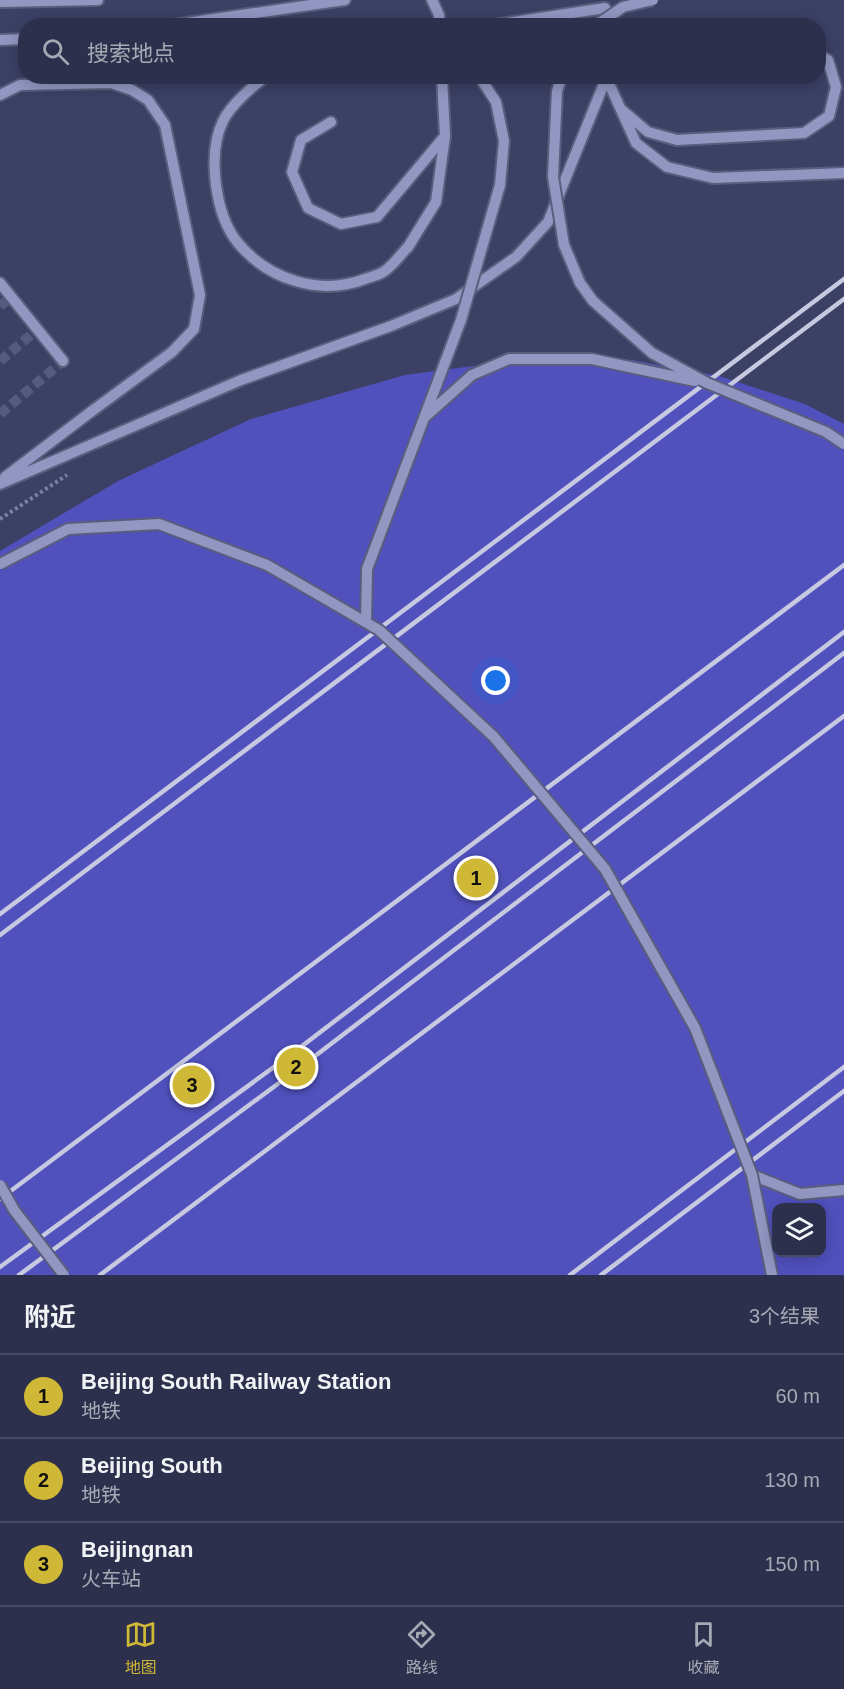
<!DOCTYPE html>
<html lang="zh">
<meta charset="utf-8">
<style>
body{margin:0;font-family:Helvetica,"Noto Sans SC",sans-serif;background:#353853;color:#f1f3f6}
.controls{position:absolute;right:18px;bottom:18px;display:grid;overflow:hidden;border-radius:12px;box-shadow:0 3px 15px #0003}
.controls button{width:54px;height:54px;display:grid;place-items:center;padding:0;border:0;border-bottom:2px solid #484b64;background:#2d304c;color:#f1f3f6;font:30px sans-serif}
.you{position:absolute;left:496px;top:681px;width:21px;height:21px;margin:-15px;border:4px solid #fff;border-radius:50%;background:#1a73e8;box-shadow:0 0 0 9px #1a73e833}
.badge{display:grid;place-items:center;width:39px;height:39px;border-radius:50%;background:#d0b837;color:#111;font-size:20px;font-weight:700}
.pin{position:absolute;translate:-50% -50%;border:3px solid #fff;box-shadow:0 2px 6px #0006}
.list{margin:0;padding:0;list-style:none}
h2{display:flex;justify-content:space-between;align-items:center;height:78px;margin:0;padding:0 24px;font-size:26px}
h2 small{font-size:20px;font-weight:400;color:#a7a9b5}
.list li{display:grid;grid-template-columns:39px 1fr auto;gap:18px;align-items:center;box-sizing:border-box;height:84px;padding:0 24px;border-top:2px solid #484b64}
.list b{display:block;font-size:22px;white-space:nowrap}
.list p{margin:0;font-size:20px;white-space:nowrap;color:#a7a9b5}
.list em{font-size:20px;font-style:normal;color:#a7a9b5}
.icon{flex:none;width:33px;height:33px;fill:none;stroke:currentColor;stroke-width:2;stroke-linecap:round;stroke-linejoin:round}
.map{position:relative;flex:none;width:844px;height:1275px;overflow:hidden}
.search{position:absolute;background:#2d304c;box-shadow:0 3px 15px #0003;left:18px;right:18px;top:18px;height:66px;display:flex;align-items:center;gap:15px;box-sizing:border-box;padding:0 21px;border-radius:24px;color:#a7a9b5;font-size:22px}
.sheet{height:330px;background:#2d304c}
nav{display:flex;justify-content:space-around;align-items:center;box-sizing:border-box;height:84px;border-top:2px solid #484b64;background:#2d304c;font-size:16px;color:#a7a9b5}
nav a{display:grid;justify-items:center;gap:3px}
nav .on{color:#d0b837}
.map>svg:first-child{display:block}
.shadow{fill:#0007;fill-rule:evenodd}
.building{fill:#5051bd;fill-rule:evenodd}
.lines{fill:none;stroke-linecap:round;stroke-linejoin:round}
.minor-tunnel{stroke:#565a7c;stroke-width:10;stroke-dasharray:10 5;stroke-linecap:butt}
.minor-casing{stroke:#5a5d7c;stroke-width:14}
.path{stroke:#7d819f;stroke-width:4;stroke-dasharray:3 3;stroke-linecap:butt}
.minor{stroke:#9197c1;stroke-width:10}
.rail{stroke:#c6c9e0;stroke-width:4.5}
.minor-bridge-casing{stroke:#5a5d7c;stroke-width:14;stroke-linecap:butt}
.minor-bridge{stroke:#9197c1;stroke-width:10}
</style>
<div class="map">
<svg width="844" height="1275" viewBox="0 0 844 1275">
<rect width="100%" height="100%" fill="#3c4065"/>
<path class="shadow" d="M 844,426 L 844,1275 L 0,1275 L 0,553 ZM 776,1208 L 822,1208 L 822,1252 L 776,1252 Z"/>
<path class="building" d="M 528,359 L 632,360 L 719,376 L 805,404 L 844,424 L 844,1275 L 0,1275 L 0,551 L 118,481 L 251,419 L 405,375 ZM 776,1208 L 822,1208 L 822,1252 L 776,1252 Z"/>
<g class="lines">
<path class="minor-tunnel" d="M 0,306 L 11,297
M 0,361 L 38,329
M 0,414 L 63,361"/>
<defs>
<path id="minor" d="M 432,0 L 439,15 L 440,26
M 0,2 L 98,0
M 166,26 L 345,0
M 488,26 L 605,8
M 0,40 L 26,39
M 607,79 L 636,143 L 667,167 L 713,178 L 844,173
M 0,95 L 20,85 L 111,83 L 132,90 L 148,100 L 165,125
M 622,110 L 648,132 L 677,140 L 804,133 L 829,116 L 836,87 L 828,60 L 818,55
M 331,122 L 301,140 L 292,172 L 308,208 L 341,224 L 377,217 L 445,136
M 408,247 L 436,202 L 445,136 L 442,76
M 0,283 L 63,361
M 5,477 L 92,411
M 0,484 L 241,380 L 391,326 L 456,299 L 516,257 L 548,222 L 607,76
M 752,1175 L 800,1194 L 844,1190"/>
</defs>
<use href="#minor" class="minor-casing"/>
<path class="path" d="M 0,519 L 67,475"/>
<use href="#minor" class="minor"/>
<path class="rail" d="M 0,914 L 844,279
M 0,935 L 844,299
M 0,1199 L 844,565
M 0,1267 L 289,1056 L 844,632
M 19,1275 L 298,1069 L 844,653
M 100,1275 L 844,716
M 570,1275 L 844,1067
M 601,1275 L 844,1091"/>
<defs>
<path id="minor-bridge" d="M 595,26 L 623,7 L 653,0
M 268,76 C 254,84 230,106 223,121 C 207,154 215,215 238,243 C 269,280 320,296 365,279 C 372,276 381,275 386,270 C 394,264 401,254 408,247
M 562,76 L 557,91 L 553,177 L 564,245 L 580,283 L 593,301 L 652,353 L 707,383 L 826,432 L 844,444
M 92,411 L 172,352 L 194,329 L 200,295 L 165,125
M 426,416 L 472,375 L 509,359 L 592,359 L 695,381
M 0,564 L 68,529 L 159,524 L 267,565 L 379,630 L 494,737 L 605,869 L 695,1028 L 752,1175 L 772,1275
M 366,622 L 367,569 L 461,320 L 500,185 L 504,141 L 496,102 L 479,76
M 0,1185 L 14,1210 L 64,1275"/>
</defs>
<use href="#minor-bridge" class="minor-bridge-casing"/>
<use href="#minor-bridge" class="minor-bridge"/>
</g>
</svg>
<div class="controls">
<button><svg class="icon" aria-label="layers" viewBox="0 0 24 24"><path d="M12 4l9 5-9 5-9-5zM3 14l9 5 9-5"/></svg></button>
</div>
<div class="you"></div>
<div class="pin badge" style="left:476px;top:878px">1</div>
<div class="pin badge" style="left:296px;top:1067px">2</div>
<div class="pin badge" style="left:192px;top:1085px">3</div>
<div class="search"><svg class="icon" aria-label="search" viewBox="0 0 24 24"><circle cx="10" cy="10" r="6"/><path d="M15 15l6 6"/></svg>搜索地点</div>
</div>
<section class="sheet">
<h2>附近<small>3个结果</small></h2>
<ul class="list">
<li><span class="badge">1</span><div><b>Beijing South Railway Station</b><p>地铁</p></div><em>60 m</em></li>
<li><span class="badge">2</span><div><b>Beijing South</b><p>地铁</p></div><em>130 m</em></li>
<li><span class="badge">3</span><div><b>Beijingnan</b><p>火车站</p></div><em>150 m</em></li>
</ul>
</section>
<nav>
<a class="on"><svg class="icon" aria-label="map" viewBox="0 0 24 24"><path d="M3 6l6-2 6 2 6-2v14l-6 2-6-2-6 2zM9 4v14M15 6v14"/></svg>地图</a>
<a><svg class="icon" aria-label="directions" viewBox="0 0 24 24"><path d="M12 3l9 9-9 9-9-9zM9 14v-3h6M13 9l2 2-2 2"/></svg>路线</a>
<a><svg class="icon" aria-label="saved" viewBox="0 0 24 24"><path d="M7 4h10v16l-5-4-5 4z"/></svg>收藏</a>
</nav>
